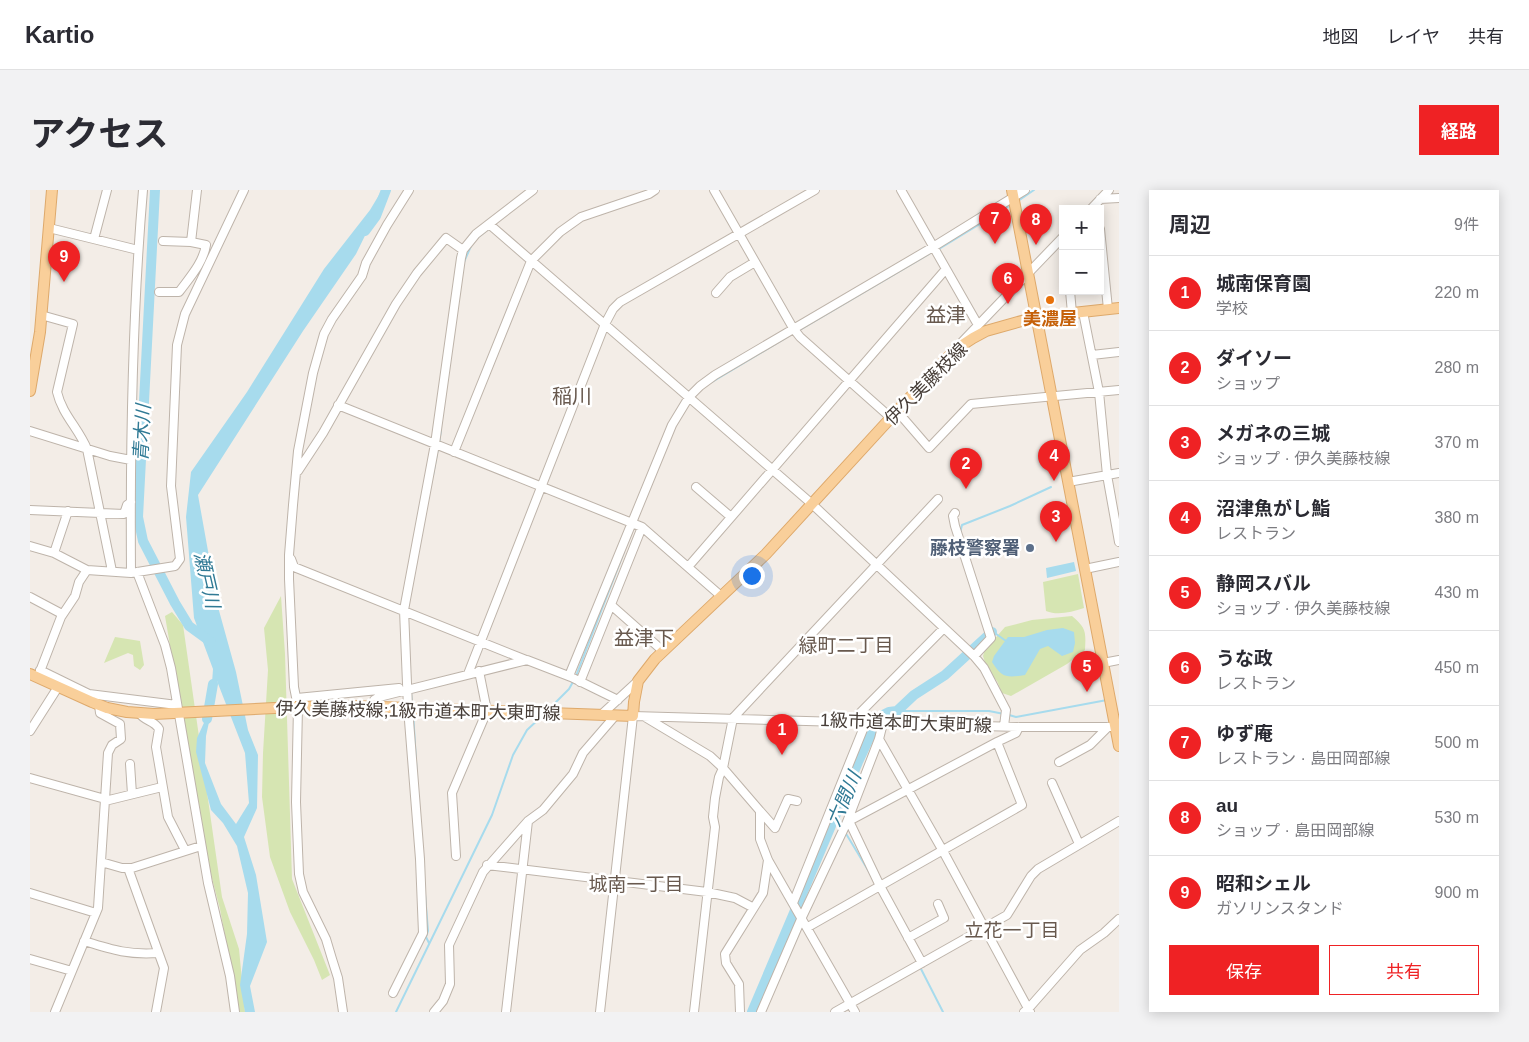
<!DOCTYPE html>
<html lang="ja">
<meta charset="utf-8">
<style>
body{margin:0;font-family:Arial,"Noto Sans JP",sans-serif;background:#f2f2f3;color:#2b2b33}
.controls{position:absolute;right:15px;top:15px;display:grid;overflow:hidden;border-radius:0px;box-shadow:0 2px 12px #0003}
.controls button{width:45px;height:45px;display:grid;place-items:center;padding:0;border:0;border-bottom:1px solid #e1e1e2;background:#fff;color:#2b2b33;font:25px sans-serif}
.you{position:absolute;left:721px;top:385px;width:18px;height:18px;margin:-12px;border:4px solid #fff;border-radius:50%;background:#1a73e8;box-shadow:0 0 0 8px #1a73e833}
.badge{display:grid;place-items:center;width:32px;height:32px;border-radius:50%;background:#ef2224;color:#fff;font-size:16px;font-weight:700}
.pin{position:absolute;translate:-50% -41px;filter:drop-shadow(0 1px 2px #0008)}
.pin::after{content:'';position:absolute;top:26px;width:18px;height:15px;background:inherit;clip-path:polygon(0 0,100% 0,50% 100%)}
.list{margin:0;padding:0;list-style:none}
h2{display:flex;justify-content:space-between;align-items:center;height:65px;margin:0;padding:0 20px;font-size:21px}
h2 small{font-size:16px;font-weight:400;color:#7c7c81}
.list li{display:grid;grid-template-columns:32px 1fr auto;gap:15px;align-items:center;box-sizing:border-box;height:75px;padding:0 20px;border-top:1px solid #e1e1e2}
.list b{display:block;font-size:19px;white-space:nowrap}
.list p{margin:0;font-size:16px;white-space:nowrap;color:#7c7c81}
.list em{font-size:16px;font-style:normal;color:#7c7c81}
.actions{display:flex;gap:10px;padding:15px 20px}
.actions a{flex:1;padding:11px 0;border:1px solid #ef2224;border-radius:0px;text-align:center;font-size:18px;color:#ef2224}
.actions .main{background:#ef2224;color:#fff}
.map{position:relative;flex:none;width:1089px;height:822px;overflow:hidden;border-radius:0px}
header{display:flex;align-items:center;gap:30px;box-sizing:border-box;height:70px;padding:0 25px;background:#fff;border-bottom:1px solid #e1e1e2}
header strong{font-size:24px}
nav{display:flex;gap:28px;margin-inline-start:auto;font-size:18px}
.intro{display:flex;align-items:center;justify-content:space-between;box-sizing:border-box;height:120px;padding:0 30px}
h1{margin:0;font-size:35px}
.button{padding:12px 22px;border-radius:0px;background:#ef2224;color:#fff;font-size:18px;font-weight:700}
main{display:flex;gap:30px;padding:0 30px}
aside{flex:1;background:#fff;border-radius:0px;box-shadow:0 2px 12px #0003}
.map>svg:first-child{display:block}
.green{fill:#d6e5b2}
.water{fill:#a7dbed}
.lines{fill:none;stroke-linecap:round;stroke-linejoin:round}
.stream{stroke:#a7dbed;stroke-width:2}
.river{stroke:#a7dbed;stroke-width:10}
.minor-casing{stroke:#beb4aa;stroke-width:10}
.major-casing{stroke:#dea96b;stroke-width:12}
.minor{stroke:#fff;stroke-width:8}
.major{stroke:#f9cf9a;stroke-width:10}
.major-bridge-casing{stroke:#dea96b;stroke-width:12;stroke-linecap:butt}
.major-bridge{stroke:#f9cf9a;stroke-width:10}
.food-dot{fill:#e8710a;stroke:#fff;stroke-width:2}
.service-dot{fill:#5c6f8a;stroke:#fff;stroke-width:2}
.labels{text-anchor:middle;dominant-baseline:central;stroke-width:5;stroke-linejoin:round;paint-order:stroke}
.food-label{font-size:18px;font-weight:bold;fill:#c56008;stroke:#fff}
.street-label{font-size:18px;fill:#463d37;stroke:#fff}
.service-label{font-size:18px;font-weight:bold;fill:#4e5e75;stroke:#fff;text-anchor:end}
.water-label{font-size:19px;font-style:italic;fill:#307a95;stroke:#fff}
.neighbourhood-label{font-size:19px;fill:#68594e;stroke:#fff}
.quarter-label{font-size:20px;fill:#68594e;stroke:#fff}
</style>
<header>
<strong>Kartio</strong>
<nav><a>地図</a><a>レイヤ</a><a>共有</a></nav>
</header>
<div class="intro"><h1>アクセス</h1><a class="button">経路</a></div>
<main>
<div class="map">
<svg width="1089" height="822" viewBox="0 0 1089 822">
<rect width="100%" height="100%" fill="#f3ede7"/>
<path class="green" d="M 1048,384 L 1054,418 C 1041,422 1028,426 1016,421 L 1013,392 Z
M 251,406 L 255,464 L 262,689 L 300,785 L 292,790 L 284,770 L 260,722 L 240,667 L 232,607 L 233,563 L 238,480 L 234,438 Z
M 142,422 L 153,435 L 192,707 L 209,759 L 215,822 L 209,822 L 190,719 L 175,662 L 135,426 Z
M 1042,426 C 1056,438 1056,441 1055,460 L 1037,474 L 981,506 L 972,503 L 967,491 L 958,482 L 953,466 L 955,460 L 975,437 L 1002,430 Z
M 85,447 L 110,451 L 114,475 L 110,480 L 104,476 L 103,465 L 98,463 L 74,473 Z"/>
<path class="water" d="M 352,0 L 361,0 L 351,13 L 326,64 L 273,141 L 168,305 L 188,417 L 206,482 L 218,540 L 228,565 L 227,618 L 214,647 L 226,685 L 237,752 L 220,796 L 225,822 L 215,822 L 210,795 L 217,744 L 218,703 L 207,656 L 193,633 L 181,620 L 166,562 L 167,548 L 178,524 L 181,523 L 176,546 L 175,573 L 191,614 L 206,634 L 219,613 L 215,563 L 187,491 L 185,506 L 181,507 L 183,479 L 164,428 L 156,327 L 161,282 L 217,202 L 294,79 L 340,20 Z
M 1044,372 L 1046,381 L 1017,388 L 1016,378 Z
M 1033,438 L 1044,442 L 1045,453 L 1043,462 L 1032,466 L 1018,456 L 1010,459 L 995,485 C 977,488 972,488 962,472 L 964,466 L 978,447 L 994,447 L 1017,440 Z"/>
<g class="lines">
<path class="stream" d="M 988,11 L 1004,0
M 447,48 L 461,37
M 909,59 L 981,15
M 434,72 L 441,56
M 768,141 L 904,61
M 682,192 L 764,143
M 409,253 L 411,240
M 403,285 L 408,258
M 930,343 L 932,335 L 980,316 L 1021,297
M 962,441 L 976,451
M 546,486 L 594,362
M 381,502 L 382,515
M 518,520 L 539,499 L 544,490
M 867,521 L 959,521 L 974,524
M 383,522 L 387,587
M 979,525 L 986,527 L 1077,510
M 806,623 L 812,635
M 815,642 L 841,685
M 395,704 L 398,741 L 396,747 L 399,753
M 890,777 L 913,822
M 366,822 L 462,625 L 483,565 L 497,540 L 511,527"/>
<path class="river" d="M 125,0 L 108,327 L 113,351 L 145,413 L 159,436 L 181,452
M 335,41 L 346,26 L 356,0
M 177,529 L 183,494
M 722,822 L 828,572 L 849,527 L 859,522 L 867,521 L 884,505 L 915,485 L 962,442"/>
<defs>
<path id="minor" d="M 684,0 L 763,138 L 770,147 L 860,227
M 871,0 L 948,135
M 1070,9 L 1089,8
M 1061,19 L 1079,0
M 459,34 L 782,314 L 944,466 L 954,478 L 976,520 L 974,536
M 19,38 L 108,60
M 1070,39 L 1078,119
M 64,49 L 77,0
M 161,52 L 167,0
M 1040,101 L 1042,123
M 129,102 L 149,102 C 160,87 173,73 176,55 L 161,52 L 133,51
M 686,103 L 700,87 L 725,72
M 1053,122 L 1069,202 L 1077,285 L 1089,352
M 11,125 L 43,134 L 27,202 C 32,224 49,239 57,259 L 82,381
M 932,152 L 1033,47
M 1062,165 L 1089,162
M 308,215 L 612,337 L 691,406
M 867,221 L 899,258 L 941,214 L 1089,200
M 0,241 L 80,266 L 101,270
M 424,262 L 501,71 L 530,42 L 551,27 L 619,4 L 625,0
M 268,281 L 293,243 L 366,114 L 387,83 L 416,48 L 433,60 L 446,44 L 503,0
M 1038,292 L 1089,283
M 666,297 L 701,327
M 0,320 L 94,324 L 97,315 L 101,312
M 925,323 L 923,326 L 925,336 L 961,448 L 944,466
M 0,356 L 24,363 L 57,380 L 101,383 L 145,376 L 150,369 L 141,296 L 147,155 L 155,124 L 214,0
M 24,363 L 38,321
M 261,369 L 264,377 L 496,470
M 658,377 L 916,79
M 1055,379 L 1089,372
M 107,382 L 135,455 L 141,478 L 178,693 L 200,786 L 205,822
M 101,383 C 100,255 102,127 113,0
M 0,407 L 32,424
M 581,415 L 633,461
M 1073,473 L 1089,470
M 10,480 L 59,504 L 147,515
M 9,484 L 31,427 L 45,406 L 49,392 L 57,380
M 438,484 L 575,134 L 583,119 L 590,112 L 785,0
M 539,486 L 642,235 L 659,207 L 670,196 L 685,185 L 903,57 L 995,0
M 550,492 L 612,337
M 267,508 L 369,498
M 342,517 L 344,510 L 349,507 L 497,470 L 541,487 L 588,510
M 110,524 C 115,531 125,531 129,539 L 126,557 L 138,627 L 155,660
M 571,525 L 608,491
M 615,527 L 680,566 L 693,578 L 730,621 L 730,649 L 738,670 L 825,822
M 822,531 L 914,438
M 0,541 L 28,497
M 849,549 L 913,661 L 1000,822
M 1029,572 L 1060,555 L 1078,537
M 100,574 L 102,604
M 0,588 L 75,609
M 1022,593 L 1049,654
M 75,611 L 132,597
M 730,621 L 745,638 L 758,609 L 767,611
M 819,631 L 850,696 L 892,773
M 817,632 L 967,552 L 986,543 L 989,537
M 426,666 L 422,603 L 457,521 L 449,481
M 71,672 L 92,678 L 102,678 L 171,656
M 457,675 L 677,702 L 705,708 L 722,717
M 98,678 L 134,778 L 126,822
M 0,703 L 66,723
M 763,713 L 836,532
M 778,737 L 992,615 L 967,552
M 878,748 L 914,728 L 908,714
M 54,751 C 83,760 98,765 128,763
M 0,769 L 42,781
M 363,803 L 393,743 L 390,669 L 378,518 L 374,420 L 405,254 L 431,68 L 433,60
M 25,822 L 68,718 L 78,563 L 82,555 L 91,549 L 90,534 L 70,523 L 69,515
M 313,822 L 308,788 L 302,769 L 296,749 L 273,702 L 269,684 L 266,612 L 268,517 L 264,497 L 259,389 L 259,365 L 263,315 L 268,261 L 283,183 L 294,144 L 302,129 L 332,86 L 336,73 L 357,35 L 379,0
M 404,822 L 413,811 L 420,794 L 419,755 L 453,682 L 498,631 L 513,620 L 543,584 L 553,563 L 585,526
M 476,822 L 498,631
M 570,822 L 603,526 L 989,537 L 1089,537
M 664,822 L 685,637 L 683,627 L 685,608 L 689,587 L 693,578 L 703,528 L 908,309
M 710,822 L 709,794 L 696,773 L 695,764 L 733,703 L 738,670
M 731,822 L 772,727 L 817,632 L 849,549 L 853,533
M 805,822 L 977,725 L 1001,686 L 1008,679 L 1089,631
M 994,822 L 998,819 L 1050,760 L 1074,743 L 1089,729"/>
<path id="major" d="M 982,0 L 1089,556
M 0,201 L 10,142 L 22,0
M 0,484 L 62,512 L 77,518 L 97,522 L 124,524 L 265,517
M 379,518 L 603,526 L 604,512 L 608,491 L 625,469 L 736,364 L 867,221 L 926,159 L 943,148 L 956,141 L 1006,127 L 1089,118"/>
</defs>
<use href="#minor" class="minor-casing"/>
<use href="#major" class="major-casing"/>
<use href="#minor" class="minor"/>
<use href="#major" class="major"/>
<defs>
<path id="major-bridge" d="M 265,517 L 323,516 L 379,518"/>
</defs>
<use href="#major-bridge" class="major-bridge-casing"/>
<use href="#major-bridge" class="major-bridge"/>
</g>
<circle class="food-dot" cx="1020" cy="110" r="5"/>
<circle class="service-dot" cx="1000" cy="358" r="5"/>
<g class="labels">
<g class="food-label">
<text x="1020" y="129">美濃屋</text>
</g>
<g class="street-label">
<text transform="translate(896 194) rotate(-45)">伊久美藤枝線</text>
<text transform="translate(388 521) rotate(1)">伊久美藤枝線;1級市道本町大東町線</text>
<text transform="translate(876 533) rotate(2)">1級市道本町大東町線</text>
</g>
<g class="service-label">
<text x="990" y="358">藤枝警察署</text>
</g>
<g class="water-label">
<text transform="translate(112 243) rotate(-87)">青木川</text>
<text transform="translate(177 390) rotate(77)">瀬戸川</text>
<text transform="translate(814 609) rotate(-67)">六間川</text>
</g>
<g class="neighbourhood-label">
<text x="816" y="455">緑町二丁目</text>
<text x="606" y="694">城南一丁目</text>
<text x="982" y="740">立花一丁目</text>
</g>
<g class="quarter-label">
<text x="916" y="125">益津</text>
<text x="542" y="206">稲川</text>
<text x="614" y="448">益津下</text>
</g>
</g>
</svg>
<div class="controls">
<button>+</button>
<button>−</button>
</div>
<div class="you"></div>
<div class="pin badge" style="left:752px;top:565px">1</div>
<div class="pin badge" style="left:936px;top:299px">2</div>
<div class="pin badge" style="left:1026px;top:352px">3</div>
<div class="pin badge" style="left:1024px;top:291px">4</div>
<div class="pin badge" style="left:1057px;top:502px">5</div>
<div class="pin badge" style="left:978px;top:114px">6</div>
<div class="pin badge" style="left:965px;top:54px">7</div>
<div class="pin badge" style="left:1006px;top:55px">8</div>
<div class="pin badge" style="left:34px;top:92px">9</div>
</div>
<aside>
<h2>周辺<small>9件</small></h2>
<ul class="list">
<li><span class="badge">1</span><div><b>城南保育園</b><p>学校</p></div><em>220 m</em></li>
<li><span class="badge">2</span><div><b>ダイソー</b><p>ショップ</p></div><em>280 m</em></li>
<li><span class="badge">3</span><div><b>メガネの三城</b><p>ショップ · 伊久美藤枝線</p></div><em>370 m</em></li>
<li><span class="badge">4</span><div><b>沼津魚がし鮨</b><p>レストラン</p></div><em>380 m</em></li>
<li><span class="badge">5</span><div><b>静岡スバル</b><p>ショップ · 伊久美藤枝線</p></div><em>430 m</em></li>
<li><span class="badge">6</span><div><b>うな政</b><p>レストラン</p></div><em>450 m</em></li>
<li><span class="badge">7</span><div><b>ゆず庵</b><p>レストラン · 島田岡部線</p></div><em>500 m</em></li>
<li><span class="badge">8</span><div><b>au</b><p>ショップ · 島田岡部線</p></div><em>530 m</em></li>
<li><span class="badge">9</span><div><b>昭和シェル</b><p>ガソリンスタンド</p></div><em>900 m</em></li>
</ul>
<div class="actions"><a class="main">保存</a><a>共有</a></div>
</aside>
</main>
